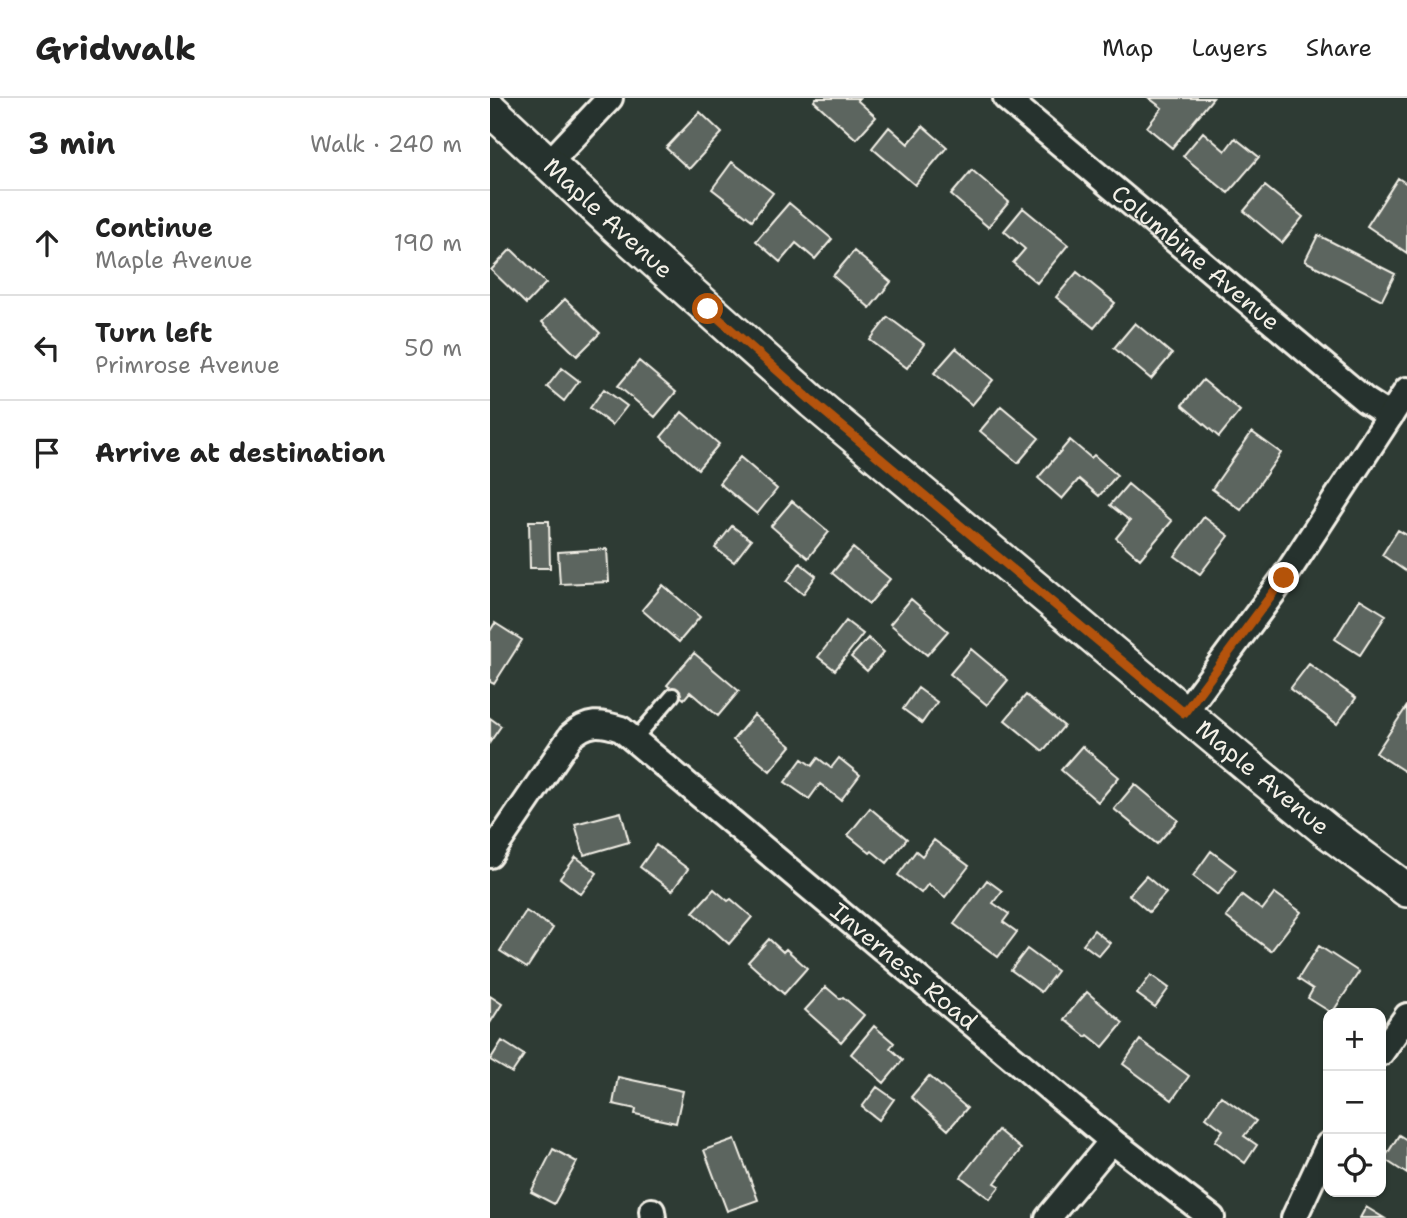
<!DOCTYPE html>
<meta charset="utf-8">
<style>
body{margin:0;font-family:"Shantell Sans",sans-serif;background:#f2f2f2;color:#222}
.controls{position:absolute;right:21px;bottom:21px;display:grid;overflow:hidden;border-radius:14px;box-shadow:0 2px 5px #0004}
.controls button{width:63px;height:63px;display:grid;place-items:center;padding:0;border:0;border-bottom:2px solid #e0e0e0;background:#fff;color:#222;font:35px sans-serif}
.stop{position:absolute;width:21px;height:21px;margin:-16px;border:5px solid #b45309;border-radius:50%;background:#fff}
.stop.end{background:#b45309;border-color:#fff;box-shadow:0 2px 7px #0008}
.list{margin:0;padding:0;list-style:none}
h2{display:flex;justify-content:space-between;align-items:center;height:91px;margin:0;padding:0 28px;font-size:30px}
h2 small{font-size:23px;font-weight:400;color:#767676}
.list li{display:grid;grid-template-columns:46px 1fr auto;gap:21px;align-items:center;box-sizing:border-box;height:105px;padding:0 28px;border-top:2px solid #e0e0e0}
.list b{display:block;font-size:26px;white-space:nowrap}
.list p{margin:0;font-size:23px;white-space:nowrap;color:#767676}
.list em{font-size:23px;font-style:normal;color:#767676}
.icon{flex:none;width:38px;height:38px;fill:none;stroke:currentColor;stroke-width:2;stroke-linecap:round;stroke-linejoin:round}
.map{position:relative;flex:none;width:917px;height:1120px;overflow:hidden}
header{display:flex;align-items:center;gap:42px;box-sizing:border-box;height:98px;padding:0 35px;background:#fff;border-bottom:2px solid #e0e0e0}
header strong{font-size:33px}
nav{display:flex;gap:38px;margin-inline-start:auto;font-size:24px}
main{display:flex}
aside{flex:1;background:#fff}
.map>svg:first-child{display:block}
.building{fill:#5c655e;stroke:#f4f1e8;stroke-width:2}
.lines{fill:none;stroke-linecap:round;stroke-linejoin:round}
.lane-casing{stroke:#f4f1e8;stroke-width:18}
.street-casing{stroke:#f4f1e8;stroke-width:30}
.secondary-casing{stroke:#f4f1e8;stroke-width:38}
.lane{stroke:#26332d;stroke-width:12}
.street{stroke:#26332d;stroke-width:24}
.secondary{stroke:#26332d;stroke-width:33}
.route{stroke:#b45309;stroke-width:9}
.labels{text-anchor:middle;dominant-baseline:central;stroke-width:7;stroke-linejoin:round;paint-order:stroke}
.street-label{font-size:24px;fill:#f4f1e8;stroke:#26332d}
</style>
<header>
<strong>Gridwalk</strong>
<nav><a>Map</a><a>Layers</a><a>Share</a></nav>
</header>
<main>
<aside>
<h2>3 min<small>Walk · 240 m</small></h2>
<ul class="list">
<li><svg class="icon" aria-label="ahead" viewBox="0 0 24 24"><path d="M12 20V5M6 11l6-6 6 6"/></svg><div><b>Continue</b><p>Maple Avenue</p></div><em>190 m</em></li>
<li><svg class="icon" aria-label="left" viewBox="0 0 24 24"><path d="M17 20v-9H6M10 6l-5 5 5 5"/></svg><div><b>Turn left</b><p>Primrose Avenue</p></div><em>50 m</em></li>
<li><svg class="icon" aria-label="arrive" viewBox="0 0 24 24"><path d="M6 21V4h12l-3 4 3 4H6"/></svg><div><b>Arrive at destination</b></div></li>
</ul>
</aside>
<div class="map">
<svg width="917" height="1120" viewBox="0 0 917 1120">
<rect width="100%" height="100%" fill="#2e3b34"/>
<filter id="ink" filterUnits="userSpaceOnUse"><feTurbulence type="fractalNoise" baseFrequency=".0143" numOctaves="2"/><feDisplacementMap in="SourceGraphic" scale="14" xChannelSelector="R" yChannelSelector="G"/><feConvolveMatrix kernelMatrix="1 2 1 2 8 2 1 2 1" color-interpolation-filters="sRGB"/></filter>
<g filter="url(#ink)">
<path class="building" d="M 326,0 L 369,0 L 367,2 L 386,19 L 366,41 L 324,3 Z
M 659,0 L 723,0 L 682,50 L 657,29 L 672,10 Z
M 210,14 L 232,35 L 199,71 L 176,50 Z
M 433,28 L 457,49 L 425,87 L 382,50 L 399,29 L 418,46 Z
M 713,34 L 735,53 L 745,40 L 769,59 L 738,95 L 693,58 Z
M 242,64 L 283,95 L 262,122 L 222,91 Z
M 482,72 L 519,104 L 498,129 L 461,97 Z
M 908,80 L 917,86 L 917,155 L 877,128 Z
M 775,88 L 813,119 L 792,145 L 754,113 Z
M 299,105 L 342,141 L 325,161 L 306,145 L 290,164 L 266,143 Z
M 533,110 L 578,147 L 547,185 L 523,165 L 535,151 L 514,133 Z
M 828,137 L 905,176 L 892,202 L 815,163 Z
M 21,151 L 56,185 L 36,206 L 1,172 Z
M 364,153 L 401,184 L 380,210 L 343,178 Z
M 587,174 L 625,205 L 604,230 L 566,199 Z
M 75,201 L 110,235 L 87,258 L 52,224 Z
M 398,219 L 434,246 L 417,270 L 380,242 Z
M 645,225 L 682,256 L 661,281 L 624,250 Z
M 466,250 L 503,282 L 482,307 L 444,275 Z
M 149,263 L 186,294 L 165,319 L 128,288 Z
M 72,270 L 89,283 L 74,303 L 57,289 Z
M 713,282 L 750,313 L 729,339 L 692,307 Z
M 114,291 L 137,308 L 122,327 L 100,310 Z
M 511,308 L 549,340 L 528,365 L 490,333 Z
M 192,314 L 229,346 L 208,371 L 171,339 Z
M 762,334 L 791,355 L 751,412 L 722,391 Z
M 580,342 L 601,360 L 604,357 L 627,377 L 609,398 L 589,381 L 572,401 L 548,380 Z
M 250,359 L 287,391 L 267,416 L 229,385 Z
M 638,386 L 682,423 L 650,461 L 626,440 L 640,423 L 620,407 Z
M 302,403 L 339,434 L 318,460 L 281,428 Z
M 714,419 L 739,438 L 710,476 L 685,458 Z
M 39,423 L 59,423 L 60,470 L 40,470 Z
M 242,428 L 261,442 L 244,464 L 225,450 Z
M 908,432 L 917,437 L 917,474 L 892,457 Z
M 363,450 L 400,481 L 379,506 L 342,475 Z
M 117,451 L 119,484 L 70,486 L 68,454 Z
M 310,465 L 326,478 L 313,496 L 297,483 Z
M 173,487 L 210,519 L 189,544 L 152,512 Z
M 421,501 L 458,533 L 437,557 L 400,526 Z
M 870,501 L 896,517 L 870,557 L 845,541 Z
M 356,523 L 373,536 L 345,572 L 328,559 Z
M 5,525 L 32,542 L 4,586 L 0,584 L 0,533 Z
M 378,540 L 394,554 L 377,573 L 361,559 Z
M 481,551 L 518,582 L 497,607 L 460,576 Z
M 204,555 L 249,593 L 228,618 L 200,594 L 194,601 L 177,587 Z
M 819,566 L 866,600 L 847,626 L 800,591 Z
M 428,590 L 447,604 L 432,625 L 413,611 Z
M 536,597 L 574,628 L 553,653 L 515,622 Z
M 917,608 L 917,675 L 886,655 Z
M 264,617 L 301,648 L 280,673 L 243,642 Z
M 0,620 L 11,628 L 0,644 Z
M 592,648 L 629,679 L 608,704 L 571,672 Z
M 328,660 L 341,670 L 349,660 L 370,677 L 351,702 L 330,686 L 319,701 L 295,684 L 312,661 L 322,668 Z
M 645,686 L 688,722 L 667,746 L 624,711 Z
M 380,710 L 417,741 L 397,765 L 382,753 L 380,755 L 358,737 Z
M 131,714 L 139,744 L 94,757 L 85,726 Z
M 444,742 L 479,768 L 455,799 L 438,786 L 431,795 L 408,777 L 426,753 L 432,758 Z
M 166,747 L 198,771 L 182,793 L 150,769 Z
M 721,753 L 746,772 L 728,797 L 703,778 Z
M 86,759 L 107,775 L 91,796 L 70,780 Z
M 656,778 L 676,795 L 659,814 L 639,797 Z
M 497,782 L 512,793 L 503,805 L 519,816 L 513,824 L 527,834 L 508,859 L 464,826 Z
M 224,791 L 238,803 L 241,801 L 262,819 L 239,846 L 203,814 Z
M 785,795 L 811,814 L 781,853 L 736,819 L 752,797 L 772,812 Z
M 36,813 L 63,830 L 37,870 L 10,853 Z
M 604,832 L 620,845 L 609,858 L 593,846 Z
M 279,841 L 293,854 L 296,851 L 317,870 L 294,896 L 258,864 Z
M 829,848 L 869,874 L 842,915 L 818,900 L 823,891 L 808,881 Z
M 537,851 L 567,873 L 551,894 L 521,872 Z
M 661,877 L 679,890 L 665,909 L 647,896 Z
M 336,889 L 350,901 L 353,899 L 374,917 L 351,944 L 315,912 Z
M 597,894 L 633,925 L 613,949 L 598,937 L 596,939 L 574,921 Z
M 0,898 L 12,906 L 0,925 Z
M 384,928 L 404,945 L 400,950 L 413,962 L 394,985 L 361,956 Z
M 650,942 L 699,978 L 682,1002 L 633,966 Z
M 12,943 L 34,957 L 22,975 L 0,962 Z
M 439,978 L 477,1010 L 458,1032 L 421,999 Z
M 128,979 L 193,993 L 186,1025 L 145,1016 L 146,1011 L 123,1006 Z
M 387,989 L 404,1001 L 389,1022 L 372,1009 Z
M 731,998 L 766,1023 L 754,1038 L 767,1047 L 755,1065 L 725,1043 L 733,1032 L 716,1019 Z
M 508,1032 L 531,1051 L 505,1085 L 510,1088 L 500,1101 L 471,1079 Z
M 909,1037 L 917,1042 L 917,1076 L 894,1061 Z
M 245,1041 L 268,1102 L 237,1113 L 214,1052 Z
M 63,1051 L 87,1064 L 64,1106 L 41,1094 Z
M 876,1109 L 894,1120 L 870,1120 Z"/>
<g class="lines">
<defs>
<path id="lane" d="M 143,643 L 183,597"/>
<g id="street">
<path id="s1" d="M 516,0 L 875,302 L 900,318"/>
<path d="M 58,66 L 120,0"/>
<path d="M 694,615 L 794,480 L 917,292"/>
<path id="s2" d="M 0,757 L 81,638 C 98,623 110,624 131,631 L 622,1043 L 722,1120"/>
<path d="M 891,955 L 917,918"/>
<path d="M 162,1113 L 163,1120"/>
<path d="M 558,1120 L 622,1043"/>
<path d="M 804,1120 L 838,1047"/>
</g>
<g id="secondary">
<path id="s3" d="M 0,11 L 129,131 L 323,304 L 758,668 L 836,732 L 917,792"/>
</g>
</defs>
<use href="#lane" class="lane-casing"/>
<use href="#street" class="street-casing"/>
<use href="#secondary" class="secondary-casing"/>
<use href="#lane" class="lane"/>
<use href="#street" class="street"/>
<use href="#secondary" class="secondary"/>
</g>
</g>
<g class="lines" filter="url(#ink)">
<path class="route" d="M 218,211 L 323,304 L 694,615 L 794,480"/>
</g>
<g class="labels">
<g class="street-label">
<text stroke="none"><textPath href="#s3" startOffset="161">Maple Avenue</textPath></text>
<text stroke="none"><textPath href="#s1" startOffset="248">Columbine Avenue</textPath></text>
<text stroke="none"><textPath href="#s3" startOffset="1022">Maple Avenue</textPath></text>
<text stroke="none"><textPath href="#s2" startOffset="567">Inverness Road</textPath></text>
</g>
</g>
</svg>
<div class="controls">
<button>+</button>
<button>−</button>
<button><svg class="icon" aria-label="locate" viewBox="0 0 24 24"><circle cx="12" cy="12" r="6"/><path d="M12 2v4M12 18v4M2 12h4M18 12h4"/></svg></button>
</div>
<div class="stop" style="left:218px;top:211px"></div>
<div class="stop end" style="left:794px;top:480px"></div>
</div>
</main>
